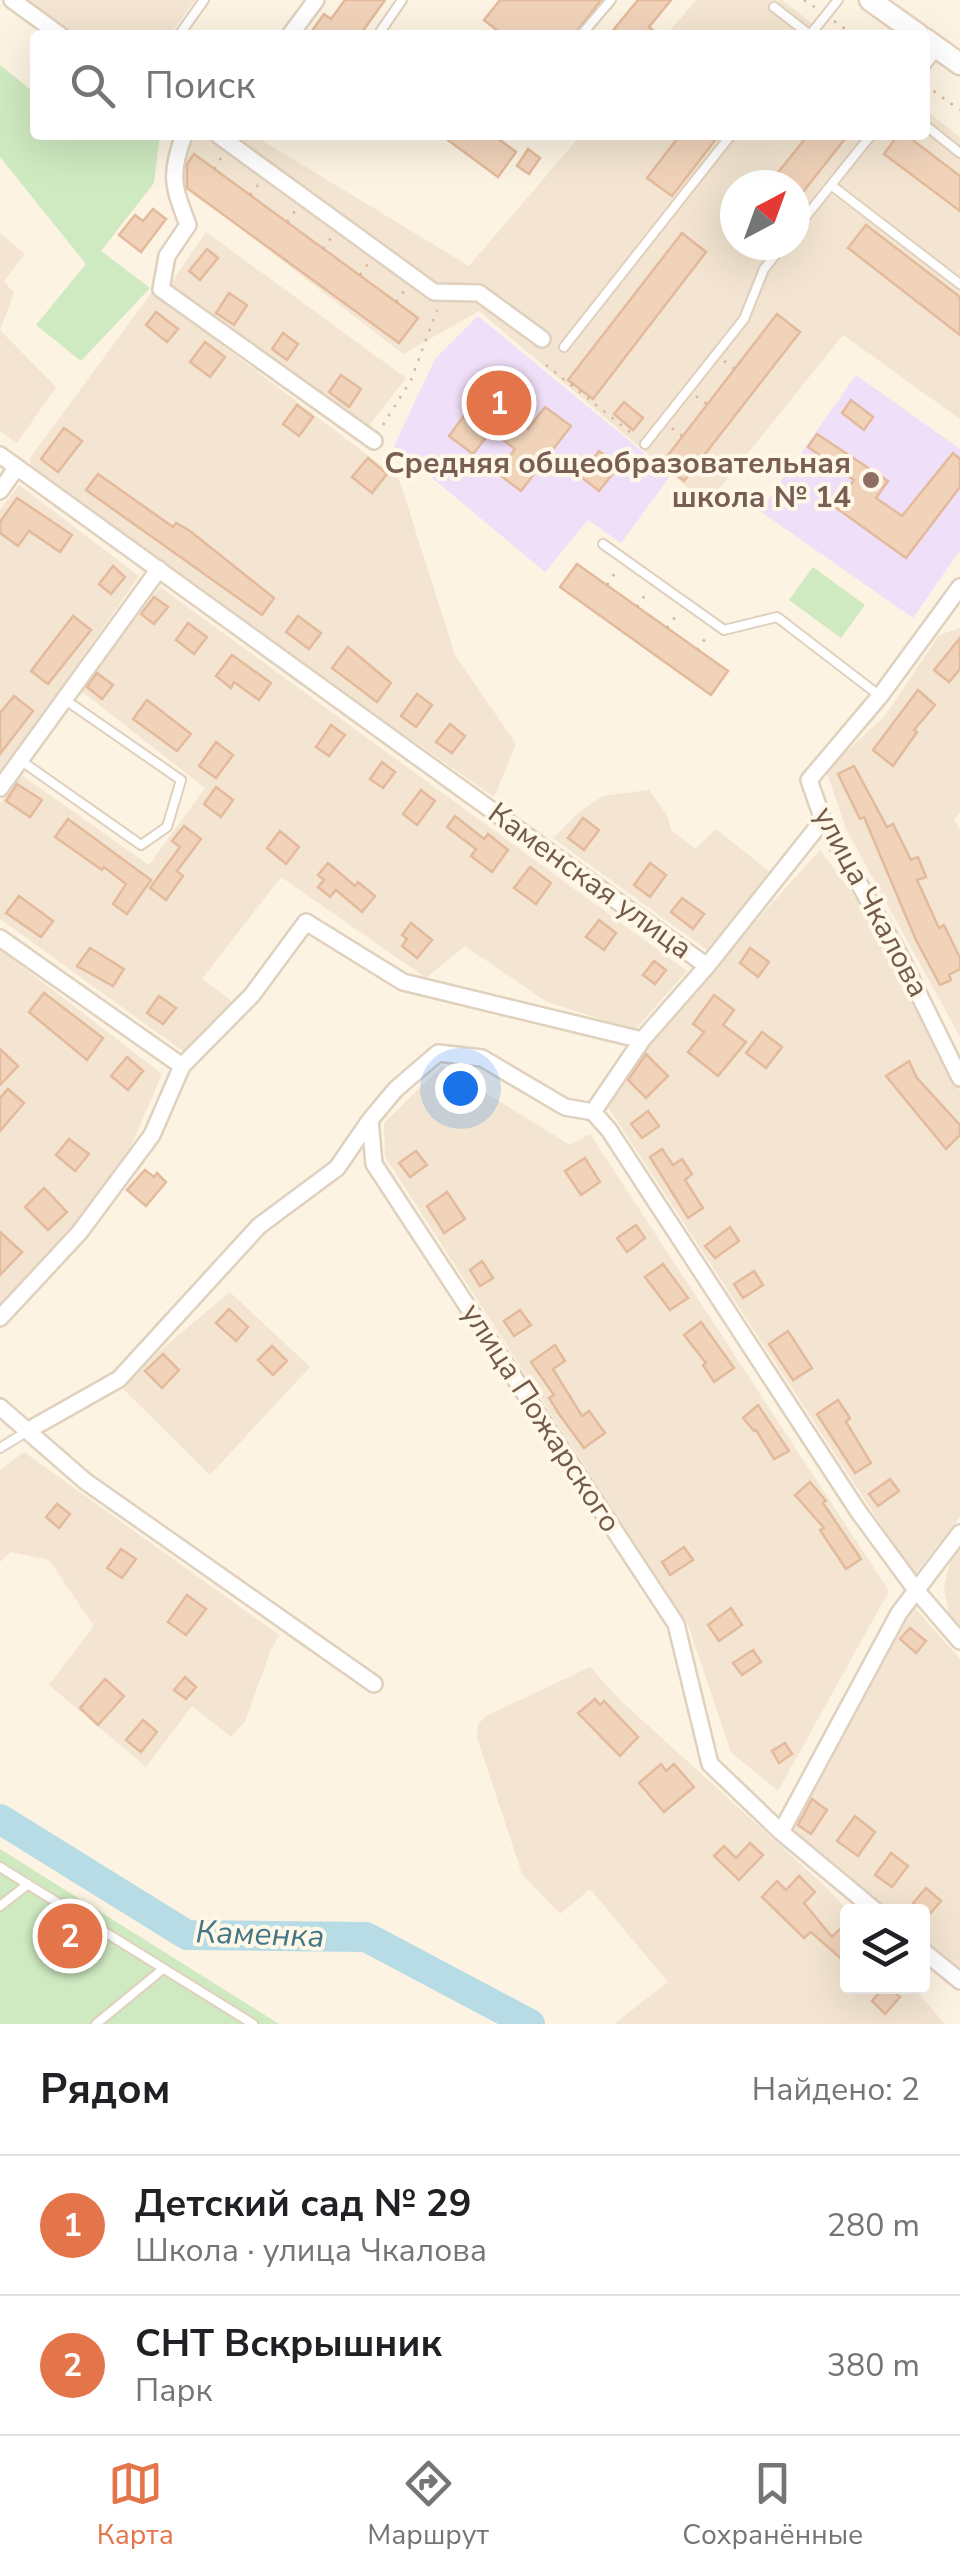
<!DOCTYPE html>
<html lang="ru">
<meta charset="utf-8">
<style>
body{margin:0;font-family:"Nunito Sans",sans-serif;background:#f2f2f2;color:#202124}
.controls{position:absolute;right:30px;bottom:30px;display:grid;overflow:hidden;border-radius:10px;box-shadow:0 10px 40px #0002}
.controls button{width:90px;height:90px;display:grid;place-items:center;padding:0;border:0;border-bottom:2px solid #e0e0e0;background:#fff;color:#202124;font:50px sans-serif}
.compass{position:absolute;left:720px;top:170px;width:90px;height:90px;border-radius:50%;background:#fff;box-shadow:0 10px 40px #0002;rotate:41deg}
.you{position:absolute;left:460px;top:1088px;width:35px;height:35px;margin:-25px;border:8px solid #fff;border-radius:50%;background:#1a73e8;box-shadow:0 0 0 15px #1a73e833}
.badge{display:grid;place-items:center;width:65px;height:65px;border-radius:50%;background:#e47449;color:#fff;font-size:32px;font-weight:700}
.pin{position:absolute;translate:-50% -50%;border:5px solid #fff;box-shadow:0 2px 10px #0006}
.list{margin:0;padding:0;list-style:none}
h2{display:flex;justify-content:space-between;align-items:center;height:130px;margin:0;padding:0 40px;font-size:42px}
h2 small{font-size:32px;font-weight:400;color:#757577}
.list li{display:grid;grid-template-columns:65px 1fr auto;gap:30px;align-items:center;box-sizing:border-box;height:140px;padding:0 40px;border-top:2px solid #e0e0e0}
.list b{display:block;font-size:38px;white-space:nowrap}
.list p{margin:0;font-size:32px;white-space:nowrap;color:#757577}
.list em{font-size:32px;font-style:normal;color:#757577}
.icon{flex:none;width:55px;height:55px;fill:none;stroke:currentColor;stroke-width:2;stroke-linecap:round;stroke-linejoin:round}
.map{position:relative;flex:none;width:960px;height:2024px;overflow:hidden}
.search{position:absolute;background:#fff;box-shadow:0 10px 40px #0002;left:30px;right:30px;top:30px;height:110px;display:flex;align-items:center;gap:25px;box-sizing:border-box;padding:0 35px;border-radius:10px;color:#757577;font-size:38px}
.sheet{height:410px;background:#fff}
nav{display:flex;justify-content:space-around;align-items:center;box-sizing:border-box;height:140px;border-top:2px solid #e0e0e0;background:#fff;font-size:28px;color:#757577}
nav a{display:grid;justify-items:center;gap:5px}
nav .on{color:#e47449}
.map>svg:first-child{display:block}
.residential{fill:#f3e5d1;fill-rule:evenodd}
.education{fill:#f0dff8}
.green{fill:#cfe9c1}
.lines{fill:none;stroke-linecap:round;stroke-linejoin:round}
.river{stroke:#b7dce5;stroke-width:30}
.building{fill:#f1d3ba;stroke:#e3ba9b;stroke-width:2.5}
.service-casing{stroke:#e0d0be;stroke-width:12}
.minor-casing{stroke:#e0d0be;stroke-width:20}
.secondary-casing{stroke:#e5d1bc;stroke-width:25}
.path{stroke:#d5b69e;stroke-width:2.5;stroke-dasharray:2.5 8;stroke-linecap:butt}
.service{stroke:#fff;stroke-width:8}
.minor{stroke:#fff;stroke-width:15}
.secondary{stroke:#fff;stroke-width:20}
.education-dot{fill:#8d6e63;stroke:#fff7e8;stroke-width:4}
.labels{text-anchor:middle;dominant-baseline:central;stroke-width:8;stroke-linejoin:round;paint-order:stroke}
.education-label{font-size:30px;font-weight:bold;fill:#785e54;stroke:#fff7e8;text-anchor:end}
.street-label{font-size:30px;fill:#735a49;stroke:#fff7e8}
.water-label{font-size:32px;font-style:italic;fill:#437786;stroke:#fff7e8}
</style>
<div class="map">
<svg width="960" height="2024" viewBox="0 0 960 2024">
<rect width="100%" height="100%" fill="#fcf3e2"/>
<path class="residential" d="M 22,0 L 195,0 L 170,35 L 69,35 Z
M 696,0 L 782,0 L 827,35 L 666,35 Z
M 925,110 L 960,137 L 960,419 L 843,335 L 707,504 L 479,311 L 403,354 L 165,170 L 190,135 L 253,135 L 469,266 L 581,135 L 925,135 ZM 735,185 L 795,185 L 795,245 L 735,245 Z
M 206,232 L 406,378 L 368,427 L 169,286 Z
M 0,233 L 25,254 L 4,281 L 14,293 L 0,330 L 56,387 L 17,443 L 0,431 Z
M 152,292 L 399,479 L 455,655 L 516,744 L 494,797 L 241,621 L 31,467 L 30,458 Z
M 19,485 L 139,576 L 0,775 L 0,510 Z
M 160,587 L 687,971 L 635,1030 L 547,1002 L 465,946 L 426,978 L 281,877 L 202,979 L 233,1002 L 187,1054 L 0,919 L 0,803 L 20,774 L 149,865 L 205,788 L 80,690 Z
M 960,628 L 960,812 L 954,819 L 960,830 L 960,1037 L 846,829 L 826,770 L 885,716 L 939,635 Z
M 649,790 L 667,815 L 671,830 L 695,849 L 716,829 L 770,872 L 707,950 L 553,838 L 579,812 L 603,796 Z
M 820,850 L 857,900 L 960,1091 L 960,1517 L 914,1575 L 604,1101 L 640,1049 Z
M 0,949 L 162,1074 L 128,1153 L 64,1243 L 0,1307 Z
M 442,1066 L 570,1145 L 590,1134 L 889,1591 L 778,1791 L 731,1752 L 688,1625 L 385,1157 L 384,1123 Z
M 230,1292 L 310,1367 L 210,1475 L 119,1385 Z
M 24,1452 L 279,1635 L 270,1652 L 245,1721 L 231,1737 L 192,1706 L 146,1767 L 49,1685 L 94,1626 L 49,1560 L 11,1552 L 0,1562 L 0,1470 Z
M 960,1546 L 960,1631 L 950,1620 L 944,1587 L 951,1558 Z
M 914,1607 L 960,1659 L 960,1973 L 923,1942 L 922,1911 L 886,1911 L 788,1831 L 867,1694 L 884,1654 Z
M 590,1667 L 620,1700 L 827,1888 L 848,1911 L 848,1986 L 913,1987 L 945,2024 L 614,2024 L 668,1982 L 590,1889 L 560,1914 L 522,1874 L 477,1738 L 478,1724 L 486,1716 Z"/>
<path class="education" d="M 478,316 L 671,475 L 621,543 L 588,520 L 545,572 L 394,446 L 435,359 Z
M 856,375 L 960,449 L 960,550 L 913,618 L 760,511 Z"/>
<path class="green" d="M 0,65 L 35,93 L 35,135 L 160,135 L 154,183 L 101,251 L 150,288 L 81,361 L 36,325 L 86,264 L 0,157 Z
M 813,567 L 865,605 L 841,638 L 789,600 Z
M 0,1849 L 279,2024 L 0,2024 Z"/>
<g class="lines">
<path class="river" d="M 0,1819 L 187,1935 L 366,1937 L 530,2024"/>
</g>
<path class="building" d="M 345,0 L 385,0 L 360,35 L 309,35 L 324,14 L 331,19 Z
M 500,0 L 601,0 L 574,35 L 503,35 L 484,20 Z
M 638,0 L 671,0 L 649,27 L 659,35 L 622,35 L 614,29 Z
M 441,135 L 493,135 L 516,152 L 498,177 Z
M 680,135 L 719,135 L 672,196 L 647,178 Z
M 808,135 L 848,135 L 795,202 L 795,185 L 768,185 Z
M 898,135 L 906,135 L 960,176 L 960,211 L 884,154 Z
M 528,149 L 540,158 L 529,174 L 517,166 Z
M 194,154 L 418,318 L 399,343 L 187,188 L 187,164 Z
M 153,209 L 166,219 L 141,252 L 119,235 L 135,215 L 143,221 Z
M 866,225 L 960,297 L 960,335 L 848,248 Z
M 682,233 L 706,252 L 593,399 L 568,380 Z
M 207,249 L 218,258 L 200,280 L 189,271 Z
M 229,293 L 247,305 L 234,325 L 216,313 Z
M 156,312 L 178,329 L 167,342 L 146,325 Z
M 777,314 L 800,332 L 684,481 L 662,463 Z
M 283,333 L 298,344 L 287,360 L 272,349 Z
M 205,342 L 225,357 L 210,377 L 190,362 Z
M 498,370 L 524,390 L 506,413 L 528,429 L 545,407 L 571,426 L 521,491 L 497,473 L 515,449 L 491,431 L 473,454 L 449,436 Z
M 341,375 L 361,389 L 349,407 L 329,392 Z
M 851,400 L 873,417 L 864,430 L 842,413 Z
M 624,402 L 643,418 L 633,430 L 614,414 Z
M 297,405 L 313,417 L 299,436 L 283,424 Z
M 64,428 L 82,441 L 58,472 L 41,459 Z
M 817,434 L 888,481 L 876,498 L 902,516 L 953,453 L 960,459 L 960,487 L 906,558 L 835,507 L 854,480 L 808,447 Z
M 599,451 L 619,466 L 599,491 L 580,476 Z
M 368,458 L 387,474 L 372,493 L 352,477 Z
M 98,474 L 173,527 L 176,523 L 190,531 L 274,598 L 262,615 L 86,490 Z
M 17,498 L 72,535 L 60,552 L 29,531 L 18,546 L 0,533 L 0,522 Z
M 577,564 L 728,671 L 711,695 L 560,587 Z
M 113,566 L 125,577 L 111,594 L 99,584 Z
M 154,597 L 168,607 L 154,624 L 141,614 Z
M 73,616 L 91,630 L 48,684 L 31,671 Z
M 298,616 L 321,633 L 309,649 L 286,632 Z
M 188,623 L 207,637 L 194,654 L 176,640 Z
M 960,638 L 960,669 L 949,682 L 934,670 Z
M 348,647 L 391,683 L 377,702 L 332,668 Z
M 232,655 L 271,683 L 259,700 L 234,682 L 231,688 L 216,676 Z
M 97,673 L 113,685 L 102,699 L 87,687 Z
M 918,690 L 935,705 L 914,730 L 917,732 L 893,766 L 873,750 Z
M 417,694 L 432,705 L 416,727 L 401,716 Z
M 14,696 L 33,711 L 0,754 L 0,713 Z
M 147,700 L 191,734 L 177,751 L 133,719 Z
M 450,724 L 465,736 L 452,753 L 436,742 Z
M 331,725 L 345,735 L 329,756 L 316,747 Z
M 216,742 L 233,755 L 216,778 L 199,766 Z
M 382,762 L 395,772 L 383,788 L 370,779 Z
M 854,766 L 887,827 L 893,824 L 911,860 L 918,857 L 926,877 L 917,880 L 939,928 L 944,925 L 960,958 L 960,969 L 949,975 L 951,980 L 940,985 L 916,940 L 864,817 L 860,819 L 838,774 Z
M 17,784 L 42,800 L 30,817 L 6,801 Z
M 216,787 L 233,800 L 221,817 L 204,804 Z
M 421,790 L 435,801 L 417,825 L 403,814 Z
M 455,816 L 484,839 L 488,834 L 508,850 L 492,872 L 471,856 L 476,849 L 447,827 Z
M 583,818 L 599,830 L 584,850 L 568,838 Z
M 68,819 L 151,880 L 127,914 L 113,904 L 126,884 L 104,867 L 102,870 L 55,837 Z
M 184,826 L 201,839 L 177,871 L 183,876 L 166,900 L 150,888 L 180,847 L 172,841 Z
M 280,831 L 299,847 L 286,864 L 267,848 Z
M 328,863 L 355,886 L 358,882 L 375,896 L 362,912 L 336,890 L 330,897 L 318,887 L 324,880 L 318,875 Z
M 650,863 L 666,875 L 650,897 L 634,885 Z
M 530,867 L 551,883 L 536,904 L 514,888 Z
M 19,896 L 53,921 L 41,937 L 6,913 Z
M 682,898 L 704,914 L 693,929 L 671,912 Z
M 599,920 L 616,933 L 604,950 L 586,937 Z
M 411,923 L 432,940 L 417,958 L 402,946 L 407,939 L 402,935 Z
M 90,948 L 124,969 L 113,986 L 77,966 Z
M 750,948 L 769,962 L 758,977 L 740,963 Z
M 654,961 L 666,970 L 655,984 L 643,975 Z
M 44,993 L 103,1038 L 87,1060 L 29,1012 Z
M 714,995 L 734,1010 L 723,1025 L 746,1042 L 718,1076 L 688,1052 L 704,1032 L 693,1024 Z
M 159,996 L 176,1008 L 163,1024 L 147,1013 Z
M 762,1032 L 782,1047 L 766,1068 L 746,1053 Z
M 0,1049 L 18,1066 L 0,1085 Z
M 646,1054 L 668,1076 L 646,1098 L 628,1080 Z
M 127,1057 L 143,1071 L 128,1090 L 111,1076 Z
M 909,1061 L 917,1078 L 960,1125 L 960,1135 L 946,1149 L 886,1076 Z
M 8,1089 L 24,1103 L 0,1131 L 0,1098 Z
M 648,1111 L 659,1126 L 642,1138 L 631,1124 Z
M 69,1139 L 89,1154 L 75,1171 L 56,1155 Z
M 662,1149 L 673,1165 L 682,1159 L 692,1174 L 685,1180 L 703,1208 L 688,1218 L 650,1157 Z
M 416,1151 L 427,1165 L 410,1177 L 399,1163 Z
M 585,1158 L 600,1182 L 581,1195 L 565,1171 Z
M 145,1170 L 154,1177 L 157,1173 L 166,1182 L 146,1206 L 127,1190 Z
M 44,1188 L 67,1212 L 48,1230 L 25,1207 Z
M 447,1192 L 465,1219 L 444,1233 L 427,1206 Z
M 636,1225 L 645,1238 L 627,1252 L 617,1238 Z
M 730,1227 L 739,1241 L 715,1258 L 705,1246 Z
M 0,1232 L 22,1252 L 0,1275 Z
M 482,1261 L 493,1278 L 480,1286 L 470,1270 Z
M 663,1264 L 688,1298 L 670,1310 L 645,1277 Z
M 754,1271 L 763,1285 L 743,1298 L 734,1284 Z
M 229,1309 L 248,1327 L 236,1341 L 216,1323 Z
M 520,1310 L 531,1325 L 514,1336 L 504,1321 Z
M 701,1322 L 734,1368 L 714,1382 L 703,1365 L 706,1363 L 684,1335 Z
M 788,1331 L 812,1368 L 793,1380 L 769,1344 Z
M 555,1345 L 565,1361 L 553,1369 L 582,1416 L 589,1411 L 605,1433 L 584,1448 L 559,1414 L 549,1398 L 554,1395 L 531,1362 Z
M 272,1346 L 287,1361 L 273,1375 L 258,1360 Z
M 163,1354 L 179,1370 L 162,1388 L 145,1371 Z
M 838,1400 L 850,1418 L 846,1422 L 871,1463 L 855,1473 L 817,1414 Z
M 758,1405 L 789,1451 L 774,1459 L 756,1430 L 754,1431 L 743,1418 Z
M 890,1479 L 899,1491 L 878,1506 L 869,1494 Z
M 810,1482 L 826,1501 L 823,1503 L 861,1559 L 846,1569 L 820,1530 L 824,1528 L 795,1495 Z
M 57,1504 L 70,1514 L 59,1528 L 46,1517 Z
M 684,1547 L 693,1560 L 670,1575 L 662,1562 Z
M 121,1549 L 136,1559 L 122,1578 L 107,1568 Z
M 187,1595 L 206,1609 L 186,1635 L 168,1622 Z
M 731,1608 L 742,1625 L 719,1641 L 708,1625 Z
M 910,1628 L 926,1641 L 916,1653 L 900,1639 Z
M 753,1650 L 761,1662 L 742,1675 L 733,1663 Z
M 185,1677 L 196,1687 L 186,1699 L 174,1690 Z
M 105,1679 L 124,1696 L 98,1725 L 80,1708 Z
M 595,1699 L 600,1705 L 604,1701 L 638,1737 L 620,1756 L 578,1713 Z
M 143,1720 L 157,1732 L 141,1752 L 126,1740 Z
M 785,1743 L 792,1754 L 779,1763 L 772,1751 Z
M 661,1764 L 666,1771 L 674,1764 L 694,1787 L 664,1812 L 639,1783 Z
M 812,1799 L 827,1810 L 811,1834 L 798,1825 Z
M 855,1816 L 875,1832 L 858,1856 L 837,1841 Z
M 750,1843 L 763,1855 L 739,1880 L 714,1856 L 724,1846 L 736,1858 Z
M 891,1853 L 908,1866 L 892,1887 L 875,1875 Z
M 799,1876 L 815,1892 L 804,1903 L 832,1937 L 848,1921 L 848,1965 L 811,1932 L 804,1938 L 762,1897 L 777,1881 L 786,1890 Z
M 926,1888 L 941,1901 L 928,1916 L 913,1903 Z
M 885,1986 L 900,1997 L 885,2014 L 872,2001 Z"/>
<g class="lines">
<defs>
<path id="service" d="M 774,7 L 810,35
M 179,35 L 204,0
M 378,35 L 402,0
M 581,35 L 611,0
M 810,35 L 838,0
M 925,67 L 936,52
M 925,125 L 960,153
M 871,135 L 831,185 L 960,284
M 795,230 L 831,185
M 564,347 L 731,135
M 645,444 L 744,319 L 764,269 L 783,245
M 603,544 L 724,630 L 777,617 L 880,696
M 20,760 L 141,845 L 167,827 L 181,780 L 64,699
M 0,1448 L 26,1432
M 0,1867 L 253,2024
M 0,1906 L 28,1884
M 96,2024 L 163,1969"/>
<path id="minor" d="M 12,0 L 60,35
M 290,35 L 316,0
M 184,135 C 169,175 173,186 188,225 L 167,256 L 161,289 L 374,441
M 218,135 L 434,292 L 479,293 L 542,339
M 0,455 L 707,966 L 642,1040 L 593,1112 L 609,1130 L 858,1511 L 916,1590 L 960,1641
M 0,491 L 17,467
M 960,587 L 880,696 L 809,780 L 823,820 L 900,956 L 960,1078
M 0,788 L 159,569
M 0,938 L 182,1066
M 707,966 L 823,820
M 593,1112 L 565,1107 L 482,1058 L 438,1053 L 396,1089 L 370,1120 L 374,1164 L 676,1624 L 710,1764 L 781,1832 L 876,1911
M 0,1318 L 79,1233 L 152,1135 L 182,1066 L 252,995 L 306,922 L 403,982 L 642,1040
M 0,1407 L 85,1481 L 374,1684
M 27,1431 L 119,1379 L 259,1226 L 337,1168 L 370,1120
M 781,1832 L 899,1613 L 960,1533
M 922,1950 L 960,1981"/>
<path id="secondary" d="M 870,0 L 919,35
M 925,39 L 960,64"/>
</defs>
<use href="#service" class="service-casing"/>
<use href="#minor" class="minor-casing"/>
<use href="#secondary" class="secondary-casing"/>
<path class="path" d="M 804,0 L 816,8
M 834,21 L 854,35
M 925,85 L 960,110
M 214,169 L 221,158
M 250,195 L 258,185
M 287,222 L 295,211
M 323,249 L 331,238
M 360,275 L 368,264
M 396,302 L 404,291
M 724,361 L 735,369
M 546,365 L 635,436
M 696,396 L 707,404
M 383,425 L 411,380 L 437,310
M 672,428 L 682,436
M 607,585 L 617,570
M 637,607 L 647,592
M 667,628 L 678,613
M 697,650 L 708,635"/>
<use href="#service" class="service"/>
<use href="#minor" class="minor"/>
<use href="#secondary" class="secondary"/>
</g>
<circle class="education-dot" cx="871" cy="480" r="10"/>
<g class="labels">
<g class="education-label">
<text x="851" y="463">Средняя общеобразовательная<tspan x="851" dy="34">школа № 14</tspan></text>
</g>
<g class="street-label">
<text transform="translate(590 881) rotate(36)">Каменская улица</text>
<text transform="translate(871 902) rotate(62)">улица Чкалова</text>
<text transform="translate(541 1418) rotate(57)">улица Пожарского</text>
</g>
<g class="water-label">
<text transform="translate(260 1934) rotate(2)">Каменка</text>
</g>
</g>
</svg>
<div class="controls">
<button><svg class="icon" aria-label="layers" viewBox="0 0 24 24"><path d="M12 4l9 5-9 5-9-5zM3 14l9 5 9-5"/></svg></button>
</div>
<svg class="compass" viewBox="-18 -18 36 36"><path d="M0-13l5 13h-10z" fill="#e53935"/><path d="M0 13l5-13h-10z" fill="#757577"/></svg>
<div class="you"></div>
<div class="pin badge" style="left:499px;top:403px">1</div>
<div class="pin badge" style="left:70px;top:1936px">2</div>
<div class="search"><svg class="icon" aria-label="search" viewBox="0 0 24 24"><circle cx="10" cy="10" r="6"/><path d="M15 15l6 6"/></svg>Поиск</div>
</div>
<section class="sheet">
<h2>Рядом<small>Найдено: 2</small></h2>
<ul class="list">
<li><span class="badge">1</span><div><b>Детский сад № 29</b><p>Школа · улица Чкалова</p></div><em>280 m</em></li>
<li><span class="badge">2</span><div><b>СНТ Вскрышник</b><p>Парк</p></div><em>380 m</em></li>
</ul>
</section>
<nav>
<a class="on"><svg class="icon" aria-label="map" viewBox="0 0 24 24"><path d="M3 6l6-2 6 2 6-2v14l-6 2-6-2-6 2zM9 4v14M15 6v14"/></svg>Карта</a>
<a><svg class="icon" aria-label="directions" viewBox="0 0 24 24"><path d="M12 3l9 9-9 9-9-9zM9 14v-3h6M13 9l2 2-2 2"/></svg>Маршрут</a>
<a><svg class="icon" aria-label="saved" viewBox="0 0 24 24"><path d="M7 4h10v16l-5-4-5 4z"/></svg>Сохранённые</a>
</nav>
